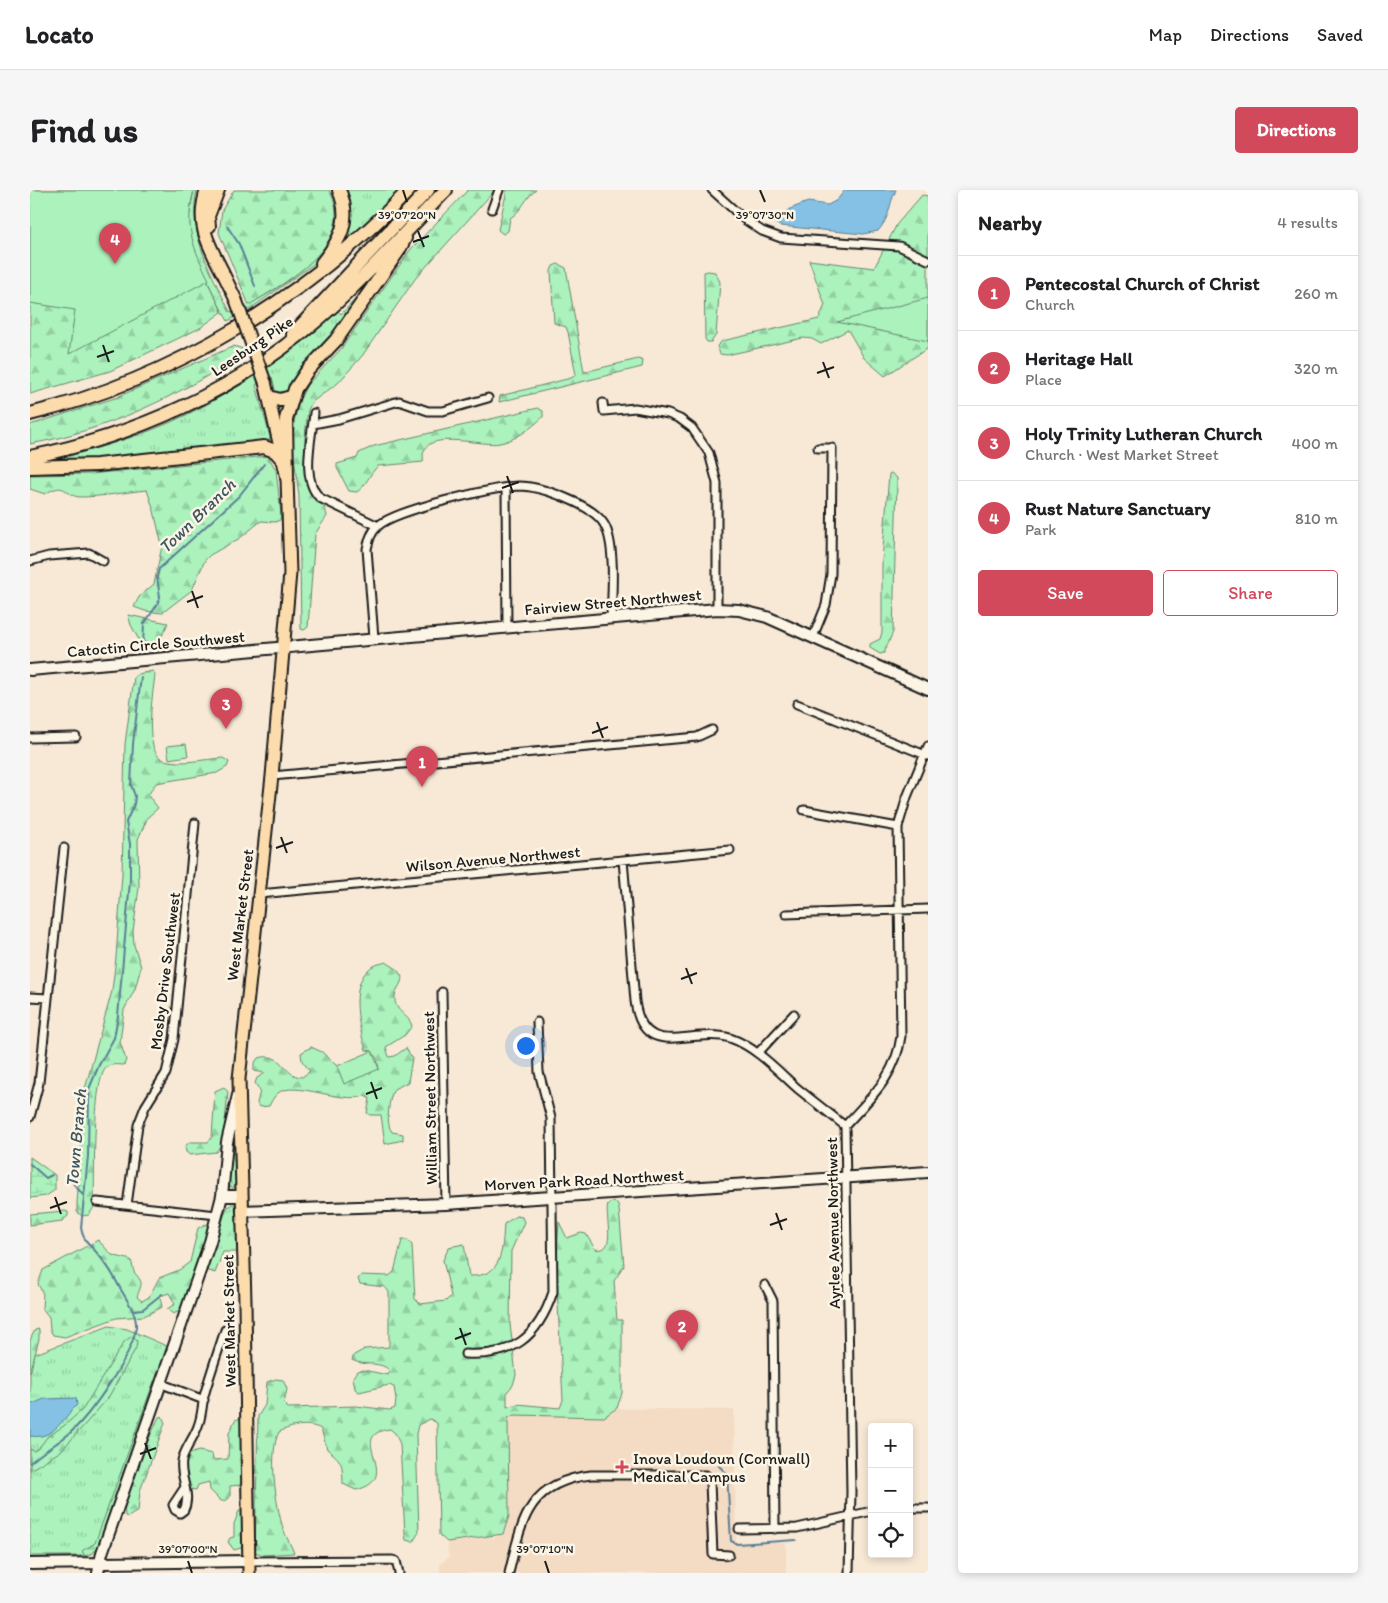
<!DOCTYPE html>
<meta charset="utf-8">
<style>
body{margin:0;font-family:Itim,sans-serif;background:#f6f6f6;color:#202124}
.controls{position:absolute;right:15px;bottom:15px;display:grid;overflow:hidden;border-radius:5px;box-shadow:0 2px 8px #0003}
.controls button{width:45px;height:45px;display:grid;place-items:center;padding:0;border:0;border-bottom:1px solid #e0e0e0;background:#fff;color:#202124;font:25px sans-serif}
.you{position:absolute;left:495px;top:855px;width:18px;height:18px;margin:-12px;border:4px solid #fff;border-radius:50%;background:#1a73e8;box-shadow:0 0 0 8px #1a73e833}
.badge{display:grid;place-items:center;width:32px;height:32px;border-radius:50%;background:#d1495b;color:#fff;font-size:16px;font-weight:700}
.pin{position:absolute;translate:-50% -41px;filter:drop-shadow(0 1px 2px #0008)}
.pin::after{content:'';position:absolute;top:26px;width:18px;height:15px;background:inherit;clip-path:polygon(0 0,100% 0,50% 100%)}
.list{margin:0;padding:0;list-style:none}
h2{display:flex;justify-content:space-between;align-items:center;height:65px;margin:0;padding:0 20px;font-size:21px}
h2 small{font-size:16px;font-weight:400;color:#757577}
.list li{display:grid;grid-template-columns:32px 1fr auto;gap:15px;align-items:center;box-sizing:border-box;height:75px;padding:0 20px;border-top:1px solid #e0e0e0}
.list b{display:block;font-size:19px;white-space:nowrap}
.list p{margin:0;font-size:16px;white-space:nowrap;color:#757577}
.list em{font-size:16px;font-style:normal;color:#757577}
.actions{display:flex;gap:10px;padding:15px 20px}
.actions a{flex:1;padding:11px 0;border:1px solid #d1495b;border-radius:5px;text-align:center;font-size:18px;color:#d1495b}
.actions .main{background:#d1495b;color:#fff}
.icon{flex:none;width:28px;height:28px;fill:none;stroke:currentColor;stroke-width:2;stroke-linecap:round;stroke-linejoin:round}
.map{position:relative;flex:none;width:898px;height:1383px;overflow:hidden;border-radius:5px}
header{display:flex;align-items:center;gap:30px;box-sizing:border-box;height:70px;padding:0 25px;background:#fff;border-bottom:1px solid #e0e0e0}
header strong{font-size:24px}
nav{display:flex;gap:28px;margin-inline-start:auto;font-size:18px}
.intro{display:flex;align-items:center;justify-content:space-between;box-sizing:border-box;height:120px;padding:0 30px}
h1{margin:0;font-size:35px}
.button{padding:12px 22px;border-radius:5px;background:#d1495b;color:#fff;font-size:18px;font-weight:700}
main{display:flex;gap:30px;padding:0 30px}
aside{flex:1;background:#fff;border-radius:5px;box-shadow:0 2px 8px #0003}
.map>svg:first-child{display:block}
.built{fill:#f4dbc4}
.grass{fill:url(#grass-tufts);stroke:#64876c}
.forest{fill:url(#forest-firs);stroke:#64876c}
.wetland{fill:url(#wetland-marsh);stroke:#64876c}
.park{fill:#abf2bd;stroke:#64876c}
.water{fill:#84c1e4;stroke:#5a7f94}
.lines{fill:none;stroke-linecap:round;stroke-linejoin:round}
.stream{stroke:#5a7f94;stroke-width:2}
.street-casing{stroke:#1c1c1c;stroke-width:11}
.secondary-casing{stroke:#1c1c1c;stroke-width:14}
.primary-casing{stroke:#1c1c1c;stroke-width:15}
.highway-casing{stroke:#1c1c1c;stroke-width:16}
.street{stroke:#fcf5e5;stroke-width:7}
.secondary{stroke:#fcf5e5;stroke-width:10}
.primary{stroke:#fcdcac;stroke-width:11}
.highway{stroke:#fcdcac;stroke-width:12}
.primary-bridge-casing{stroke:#1c1c1c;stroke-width:15;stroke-linecap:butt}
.primary-bridge{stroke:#fcdcac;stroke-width:11}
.ticks{fill:none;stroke:#1c1c1c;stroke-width:2}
.poi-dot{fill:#d1495b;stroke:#fcf5e5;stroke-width:2}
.labels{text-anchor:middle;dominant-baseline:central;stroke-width:5;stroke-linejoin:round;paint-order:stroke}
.street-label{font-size:16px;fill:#1c1c1c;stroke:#fcf5e5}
.poi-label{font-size:16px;fill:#1c1c1c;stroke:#fcf5e5;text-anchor:start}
.water-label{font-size:18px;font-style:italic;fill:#405662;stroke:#fcf5e5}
.ticks-label{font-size:12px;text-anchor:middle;fill:#1c1c1c;stroke:#fcf5e5;stroke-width:5;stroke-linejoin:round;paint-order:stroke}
</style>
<header>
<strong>Locato</strong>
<nav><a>Map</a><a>Directions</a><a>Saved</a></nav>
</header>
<div class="intro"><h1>Find us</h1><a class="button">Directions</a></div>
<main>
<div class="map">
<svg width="898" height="1383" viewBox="0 0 898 1383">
<defs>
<pattern id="grass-tufts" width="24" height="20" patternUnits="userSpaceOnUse" patternTransform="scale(1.25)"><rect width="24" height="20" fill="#abf2bd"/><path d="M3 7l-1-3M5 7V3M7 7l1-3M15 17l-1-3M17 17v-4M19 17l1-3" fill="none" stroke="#93cfa2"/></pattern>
<pattern id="forest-firs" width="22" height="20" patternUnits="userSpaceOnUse" patternTransform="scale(1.25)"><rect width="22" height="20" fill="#abf2bd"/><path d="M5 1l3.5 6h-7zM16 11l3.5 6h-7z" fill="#93cfa2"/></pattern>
<pattern id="wetland-marsh" width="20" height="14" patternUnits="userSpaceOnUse" patternTransform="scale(1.25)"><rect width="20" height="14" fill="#abf2bd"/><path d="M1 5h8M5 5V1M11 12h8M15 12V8" fill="none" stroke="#93cfa2"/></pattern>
</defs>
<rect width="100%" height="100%" fill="#f8e9d6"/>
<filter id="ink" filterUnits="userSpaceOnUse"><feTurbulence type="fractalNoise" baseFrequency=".02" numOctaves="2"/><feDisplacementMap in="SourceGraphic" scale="10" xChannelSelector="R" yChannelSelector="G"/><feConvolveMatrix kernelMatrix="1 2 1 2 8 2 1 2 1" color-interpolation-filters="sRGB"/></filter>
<g filter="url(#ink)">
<path class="built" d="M 477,1217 L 704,1220 L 706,1352 L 756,1353 L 756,1383 L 410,1383 L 410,1374 L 419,1367 L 417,1352 L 466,1347 L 479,1326 Z"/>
<path class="grass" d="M 164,0 L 167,0 C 157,44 182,84 200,122 C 235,109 287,77 303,42 L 303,49 L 292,68 L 220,119 L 198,131 C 188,115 161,59 159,42 C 158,28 161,14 164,0 Z
M 314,0 L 369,0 L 309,61 Z
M 344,90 L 252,228 L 242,187 L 226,195 L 240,247 L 239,252 L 92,269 L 22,271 C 67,258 114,246 156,225 C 212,198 261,162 308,121 L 311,124 Z
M 206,928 L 206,995 L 203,998 L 198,995 L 201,951 Z
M 203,1014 L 207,1017 L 209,1062 L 193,1062 L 185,1083 L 176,1080 L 197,1017 Z
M 79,1136 L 97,1139 L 139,1157 L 63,1363 L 51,1366 L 0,1366 L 0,1166 Z"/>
<path class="forest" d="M 0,0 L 164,0 C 161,14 158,28 159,43 C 161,64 183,101 192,122 L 170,138 L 80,181 L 0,204 Z
M 204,0 L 299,0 C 329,53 256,92 219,115 L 189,43 L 192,20 Z
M 438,0 L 465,0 L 385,89 L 332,166 L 308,193 L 282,212 L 278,220 C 274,251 268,297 295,318 L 297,326 L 285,344 L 278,437 L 274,440 L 271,439 L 269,306 L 263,259 L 264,232 L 269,211 L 277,195 L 310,160 L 381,59 Z
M 477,0 L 506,0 C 495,8 492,21 480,28 L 478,41 L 473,44 L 468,40 Z
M 892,5 L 898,6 L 898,158 L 855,186 L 834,168 L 818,140 L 791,154 L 782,149 L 773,148 L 697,165 L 690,164 L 687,156 L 692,151 L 789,129 L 795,115 L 779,70 L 844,78 L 867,34 Z
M 528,74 L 536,78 L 554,182 L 608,169 L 613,171 L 612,177 L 469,212 L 470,206 L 541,188 L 546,185 L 538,142 L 536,137 L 524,133 L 521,81 L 523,76 Z
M 678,81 L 685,82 L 690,92 L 686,145 L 681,152 L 677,152 L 675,149 L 674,82 Z
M 204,156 L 213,159 L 212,165 C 145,207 78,240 0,254 L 0,235 L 85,208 Z
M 508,218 L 513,221 L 513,227 C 501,238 486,250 470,253 C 454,257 401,240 394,261 C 392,265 394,268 393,272 L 348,276 C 339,284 337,295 327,302 L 319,301 L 307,278 L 307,274 L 327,268 L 329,263 L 344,256 Z
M 238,266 L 246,280 L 251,324 L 250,330 L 245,332 L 231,331 L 210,348 L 180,365 L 175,370 L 162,400 L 132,423 L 115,421 L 104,417 L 109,407 L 124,394 L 132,356 L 124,321 L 117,300 C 95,302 72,307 50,307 C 34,306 37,290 15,304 L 0,299 L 0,285 L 60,284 Z
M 861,283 L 867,288 L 867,292 L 863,442 L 854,463 L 850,464 L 840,458 L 840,454 L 850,449 L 852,442 L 852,371 L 859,284 Z
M 98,425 L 138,433 L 131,448 L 121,453 L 110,452 L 101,435 Z
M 123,481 L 125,485 C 123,504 112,562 134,570 C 151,575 175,569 193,568 L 199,572 L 197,577 L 187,583 L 126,593 L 118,605 L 128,618 L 118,627 L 108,649 L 109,698 L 103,741 L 104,755 L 111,777 L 105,799 L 94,820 L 90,852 L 96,870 L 94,875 C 87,875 81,873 76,878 C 62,891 65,994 64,1017 L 59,1025 L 52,1026 L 47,1022 L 47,1013 L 55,899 L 82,801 L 86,767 L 92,684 L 95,554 L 104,487 L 108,484 Z
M 356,772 L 367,779 L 372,787 C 372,794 366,799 365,806 C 363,822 379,824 382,836 L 375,845 L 356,857 L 359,867 L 365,866 L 376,858 L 382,868 L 378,892 L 364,899 C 359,908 355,934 362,942 L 373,944 L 373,950 L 355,954 L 351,925 L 340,925 L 337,923 L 340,909 L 335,906 C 311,914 264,890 248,903 C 244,906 241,912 239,916 L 229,917 L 227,913 L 230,901 L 225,893 L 227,888 L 235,883 L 224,881 L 224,874 L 228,868 C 254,861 252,886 272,887 L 280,881 L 272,871 L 271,863 L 281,857 L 292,862 L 307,876 L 349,879 L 347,869 L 342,861 L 336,860 C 329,838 319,798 338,780 C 342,775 350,774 356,772 Z
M 194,897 L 198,902 L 193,952 L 186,962 L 160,965 L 156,962 L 155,957 L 159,952 L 178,952 L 182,947 L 185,901 Z
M 582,1012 L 587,1013 L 589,1019 L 594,1076 L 584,1091 L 587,1130 L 592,1130 L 592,1203 L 587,1218 L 574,1227 L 484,1225 L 478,1228 L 479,1326 L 473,1344 L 417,1352 L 409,1345 L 407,1233 L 400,1229 L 388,1235 L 386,1244 L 389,1342 L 383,1352 L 376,1350 L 375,1344 L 370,1254 L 365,1243 L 360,1239 C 313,1245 376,1288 326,1300 L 313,1294 C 312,1272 313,1272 297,1259 L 291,1239 C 278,1232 261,1236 249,1242 C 238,1262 246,1316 253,1338 C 256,1347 261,1355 264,1363 L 233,1365 L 225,1362 L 228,1226 L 235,1215 L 237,1192 L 246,1189 L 253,1190 L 257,1199 L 254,1214 L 258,1218 L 326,1216 L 360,1220 L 365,1218 L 366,1209 L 364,1197 L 359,1195 L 329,1202 L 325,1199 L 323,1187 L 327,1181 L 333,1180 L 358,1185 L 360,1181 C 351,1170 334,1177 322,1170 L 324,1165 L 335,1159 L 359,1157 L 359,1102 L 355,1097 L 330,1094 L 328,1089 L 331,1085 L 359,1086 L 364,1082 L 372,1050 L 378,1050 L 382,1055 L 385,1109 L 390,1114 L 416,1111 L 421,1106 L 413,1070 L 419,1057 L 434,1054 L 439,1086 C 473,1087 472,1061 474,1034 L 486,1026 L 492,1027 L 494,1032 L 481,1061 L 480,1134 L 486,1185 L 483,1195 L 477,1202 L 477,1217 L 487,1214 L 530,1218 L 533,1210 L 526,1077 L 529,1032 L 537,1048 L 551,1043 L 556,1044 L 565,1059 C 588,1064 574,1027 578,1014 Z
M 35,1021 L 38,1022 L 38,1026 L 32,1031 L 0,1035 L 0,1024 Z
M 176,1034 L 179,1040 L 152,1120 L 143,1124 L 137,1119 L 145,1114 L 139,1103 L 130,1106 L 132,1117 L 114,1126 L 86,1128 L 35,1147 L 23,1145 L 20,1140 L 19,1127 L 12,1118 L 13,1104 L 8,1094 L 13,1080 L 68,1050 L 82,1065 L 101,1070 C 102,1073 103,1079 104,1082 C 114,1094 112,1092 107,1107 L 112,1111 L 119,1107 L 129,1088 L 149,1080 L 160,1072 L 168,1038 Z
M 9,1139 L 9,1149 L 0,1183 L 0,1150 L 5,1140 Z
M 102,1146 L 107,1151 L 106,1158 L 78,1208 L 58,1231 L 31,1261 L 0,1280 L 0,1259 L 4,1261 L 9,1258 L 17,1247 L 35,1235 L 53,1219 L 94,1152 Z
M 128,1190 L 72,1352 L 63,1363 L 55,1366 L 52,1361 L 65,1353 L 124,1191 Z
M 132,1226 L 135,1233 L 110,1301 L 108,1321 L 98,1327 L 95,1326 C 90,1307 120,1247 129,1227 Z
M 211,1228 L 213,1352 L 211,1358 L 204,1360 L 198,1352 L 200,1348 L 204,1347 L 204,1334 L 209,1321 L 212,1321 L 211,1295 L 200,1296 L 200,1307 L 197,1310 L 191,1311 L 180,1300 L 179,1292 L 168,1295 L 166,1300 L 160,1299 L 155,1280 L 159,1264 L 169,1261 L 182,1264 L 183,1270 L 198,1269 L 199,1243 L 205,1230 Z"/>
<path class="wetland" d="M 0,967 L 25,985 L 25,1000 L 16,1006 L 0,1008 Z"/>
<path class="park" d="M 0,0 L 164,0 C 154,38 163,57 179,90 L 39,164 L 45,120 L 0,113 Z
M 898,108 L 898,151 L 807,132 Z
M 156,554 L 158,566 L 139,569 L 137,556 Z
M 342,861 L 349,879 L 314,894 L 307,876 Z"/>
<path class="water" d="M 815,0 L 866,0 C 858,16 861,26 848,41 L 833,44 L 750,36 L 741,31 L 762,18 L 778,12 L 798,15 L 807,10 Z
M 46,1208 L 47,1215 C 32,1229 24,1250 0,1246 L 0,1215 L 14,1209 Z"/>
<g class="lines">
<path class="stream" d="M 197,36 L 209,54 L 225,96
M 113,455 L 114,434 L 127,415 L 130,407 L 127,387 L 129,379 L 209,306 L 234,274
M 0,974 L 16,988 L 22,985
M 43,993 L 53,1005
M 103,1120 L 113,1119 L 132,1104
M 0,1273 C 12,1262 27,1254 40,1243 C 61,1224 103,1165 106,1137 C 107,1123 96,1109 90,1098 C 84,1086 76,1073 67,1063 C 60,1054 53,1051 51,1038 L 58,966 L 59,899 L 69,875 L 84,848 L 88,826 L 100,691 L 100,654 L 96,632 L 104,614 L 105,606 L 101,595 L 103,554 L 111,487
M 689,1276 L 697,1284 L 701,1351 L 707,1354 L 766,1350"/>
<defs>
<path id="street" d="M 682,0 L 714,29 L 732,41 L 751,48 L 869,56 L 898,70
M 462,19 L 469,0
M 573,213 L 574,221 L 605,218 L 638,224 L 650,229 L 662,238 L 679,263 L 687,293 L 687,419
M 284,223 C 282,248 270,289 290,308 L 348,336
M 283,234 L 309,229 L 369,211 L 398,221 L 413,221 L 458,208
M 476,298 L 477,436
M 0,371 L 19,366 L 59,363 L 73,371
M 783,447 L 796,415 L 801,384 L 802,258 L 788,258
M 344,448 L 337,359 C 339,350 341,342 348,336 C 365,320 465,297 489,296 C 511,296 563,315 574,334 C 586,354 582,404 581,428
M 767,514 L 898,566
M 0,548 L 46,547
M 242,586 L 667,547 L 682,540
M 774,620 L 868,637
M 593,670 L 605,811 C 613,873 662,836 700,848 C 726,857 747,880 767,898 C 783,911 799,923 815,936
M 229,704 L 700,660
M 756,724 L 898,719
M 412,802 L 416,1014
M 0,807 L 18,808
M 728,863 L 764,824
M 0,927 L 9,893 L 34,658
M 67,1012 L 187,1025
M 97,1015 L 108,935 L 115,917 L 136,883 L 144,849 L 165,633
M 735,1095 L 743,1111 L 745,1339
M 435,1164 C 482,1167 508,1148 523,1102 L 521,928 L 509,882 L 507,832
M 132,1194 L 174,1210
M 155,1297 L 143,1315 L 145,1320 L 150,1323 L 154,1320 C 162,1304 149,1287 152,1271 C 154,1259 164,1248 168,1236 C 172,1226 172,1216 174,1206 C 180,1184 188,1162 195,1140
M 879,1318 L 898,1318
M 709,1339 L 767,1338 L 842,1321
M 219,1371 L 362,1370 L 366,1371 L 369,1383
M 479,1383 C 492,1330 498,1292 561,1285 L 676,1285 L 680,1292 L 683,1364 L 699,1365
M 819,1383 L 821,1302 L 815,936 C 841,907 866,886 871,846 L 868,637 L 877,607 L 898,556"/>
<path id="secondary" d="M 0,480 L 687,419 L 709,420 L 737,427 L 898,499
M 192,1006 L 211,1006
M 212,1021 L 416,1014 L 898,982
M 0,1374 L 219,1371
M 68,1383 L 72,1363 L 180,1052 L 192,1006 L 197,952 L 208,905"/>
<path id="primary" d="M 192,81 L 206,110
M 219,1383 L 215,1112 L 209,889 L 242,586 L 260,383 L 257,288 L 235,192"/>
<path id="highway" d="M 177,0 C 166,33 177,52 192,81
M 179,36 L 178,26 L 188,0
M 292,73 C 310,51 322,30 309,0
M 263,144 L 398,0
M 239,207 L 250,210 L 261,207
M 0,224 C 144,189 277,107 379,0
M 0,267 C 104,246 205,201 285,132 C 332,92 373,44 416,0
M 0,277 L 67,275 L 234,257 L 245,261 L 252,269
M 257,288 L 256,229 L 265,199 L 277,181 L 306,150 L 369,60 L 375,48"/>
</defs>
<use href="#street" class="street-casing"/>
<use href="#secondary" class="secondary-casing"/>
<use href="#primary" class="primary-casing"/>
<use href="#highway" class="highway-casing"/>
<use href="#street" class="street"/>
<use href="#secondary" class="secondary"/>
<use href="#primary" class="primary"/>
<use href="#highway" class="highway"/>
<defs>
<path id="primary-bridge" d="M 206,110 L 235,192"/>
</defs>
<use href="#primary-bridge" class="primary-bridge-casing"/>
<use href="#primary-bridge" class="primary-bridge"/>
</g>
</g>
<path class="ticks" d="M 373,0 L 377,12M 730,0 L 735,12M 388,41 L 394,57M 383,52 L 399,46M 73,155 L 79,172M 67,167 L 84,161M 793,172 L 799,188M 787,183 L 804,177M 477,286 L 483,303M 472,298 L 489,292M 162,401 L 168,418M 157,412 L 173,406M 567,532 L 573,548M 562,543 L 578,537M 251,647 L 257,663M 246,658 L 263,652M 656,778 L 662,794M 651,789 L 667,783M 341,892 L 347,909M 336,904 L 352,898M 25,1007 L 31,1024M 20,1018 L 37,1012M 746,1023 L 752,1040M 740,1035 L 757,1029M 430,1138 L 436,1155M 425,1149 L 441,1143M 115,1253 L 121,1269M 110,1264 L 126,1258M 158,1371 L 162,1383M 515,1371 L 519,1383"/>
<path class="poi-dot" d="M589.5 1269.5h5v5h5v5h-5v5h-5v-5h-5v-5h5z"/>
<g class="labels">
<g class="street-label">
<text transform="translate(222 156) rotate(-34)">Leesburg Pike</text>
<text transform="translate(583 412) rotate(-5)">Fairview Street Northwest</text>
<text transform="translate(126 454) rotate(-5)">Catoctin Circle Southwest</text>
<text transform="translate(463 669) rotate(-5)">Wilson Avenue Northwest</text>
<text transform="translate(210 725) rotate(-83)">West Market Street</text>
<text transform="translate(135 781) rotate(-83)">Mosby Drive Southwest</text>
<text transform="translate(400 908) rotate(-91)">William Street Northwest</text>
<text transform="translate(554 990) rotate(-3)">Morven Park Road Northwest</text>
<text transform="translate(803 1033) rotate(-91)">Ayrlee Avenue Northwest</text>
<text transform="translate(199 1131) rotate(-91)">West Market Street</text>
</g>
<g class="poi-label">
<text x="603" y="1268">Inova Loudoun (Cornwall)<tspan x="603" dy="18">Medical Campus</tspan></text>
</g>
<g class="water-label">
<text transform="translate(167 326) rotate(-44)">Town Branch</text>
<text transform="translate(46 948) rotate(-85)">Town Branch</text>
</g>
</g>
<g class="ticks-label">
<text x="377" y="29">39°07'20"N</text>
<text x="735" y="29">39°07'30"N</text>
<text x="158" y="1363">39°07'00"N</text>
<text x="515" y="1363">39°07'10"N</text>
</g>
</svg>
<div class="controls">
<button>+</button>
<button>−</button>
<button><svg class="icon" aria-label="locate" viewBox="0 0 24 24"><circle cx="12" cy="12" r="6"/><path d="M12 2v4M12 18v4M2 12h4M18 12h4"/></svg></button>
</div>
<div class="you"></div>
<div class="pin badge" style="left:392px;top:597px">1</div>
<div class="pin badge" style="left:652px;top:1161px">2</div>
<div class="pin badge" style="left:196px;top:539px">3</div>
<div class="pin badge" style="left:85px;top:74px">4</div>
</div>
<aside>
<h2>Nearby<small>4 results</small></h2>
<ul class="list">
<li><span class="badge">1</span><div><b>Pentecostal Church of Christ</b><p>Church</p></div><em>260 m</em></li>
<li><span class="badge">2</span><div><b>Heritage Hall</b><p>Place</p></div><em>320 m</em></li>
<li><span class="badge">3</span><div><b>Holy Trinity Lutheran Church</b><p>Church · West Market Street</p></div><em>400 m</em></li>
<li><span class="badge">4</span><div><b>Rust Nature Sanctuary</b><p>Park</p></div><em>810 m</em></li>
</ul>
<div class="actions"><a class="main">Save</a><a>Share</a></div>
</aside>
</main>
